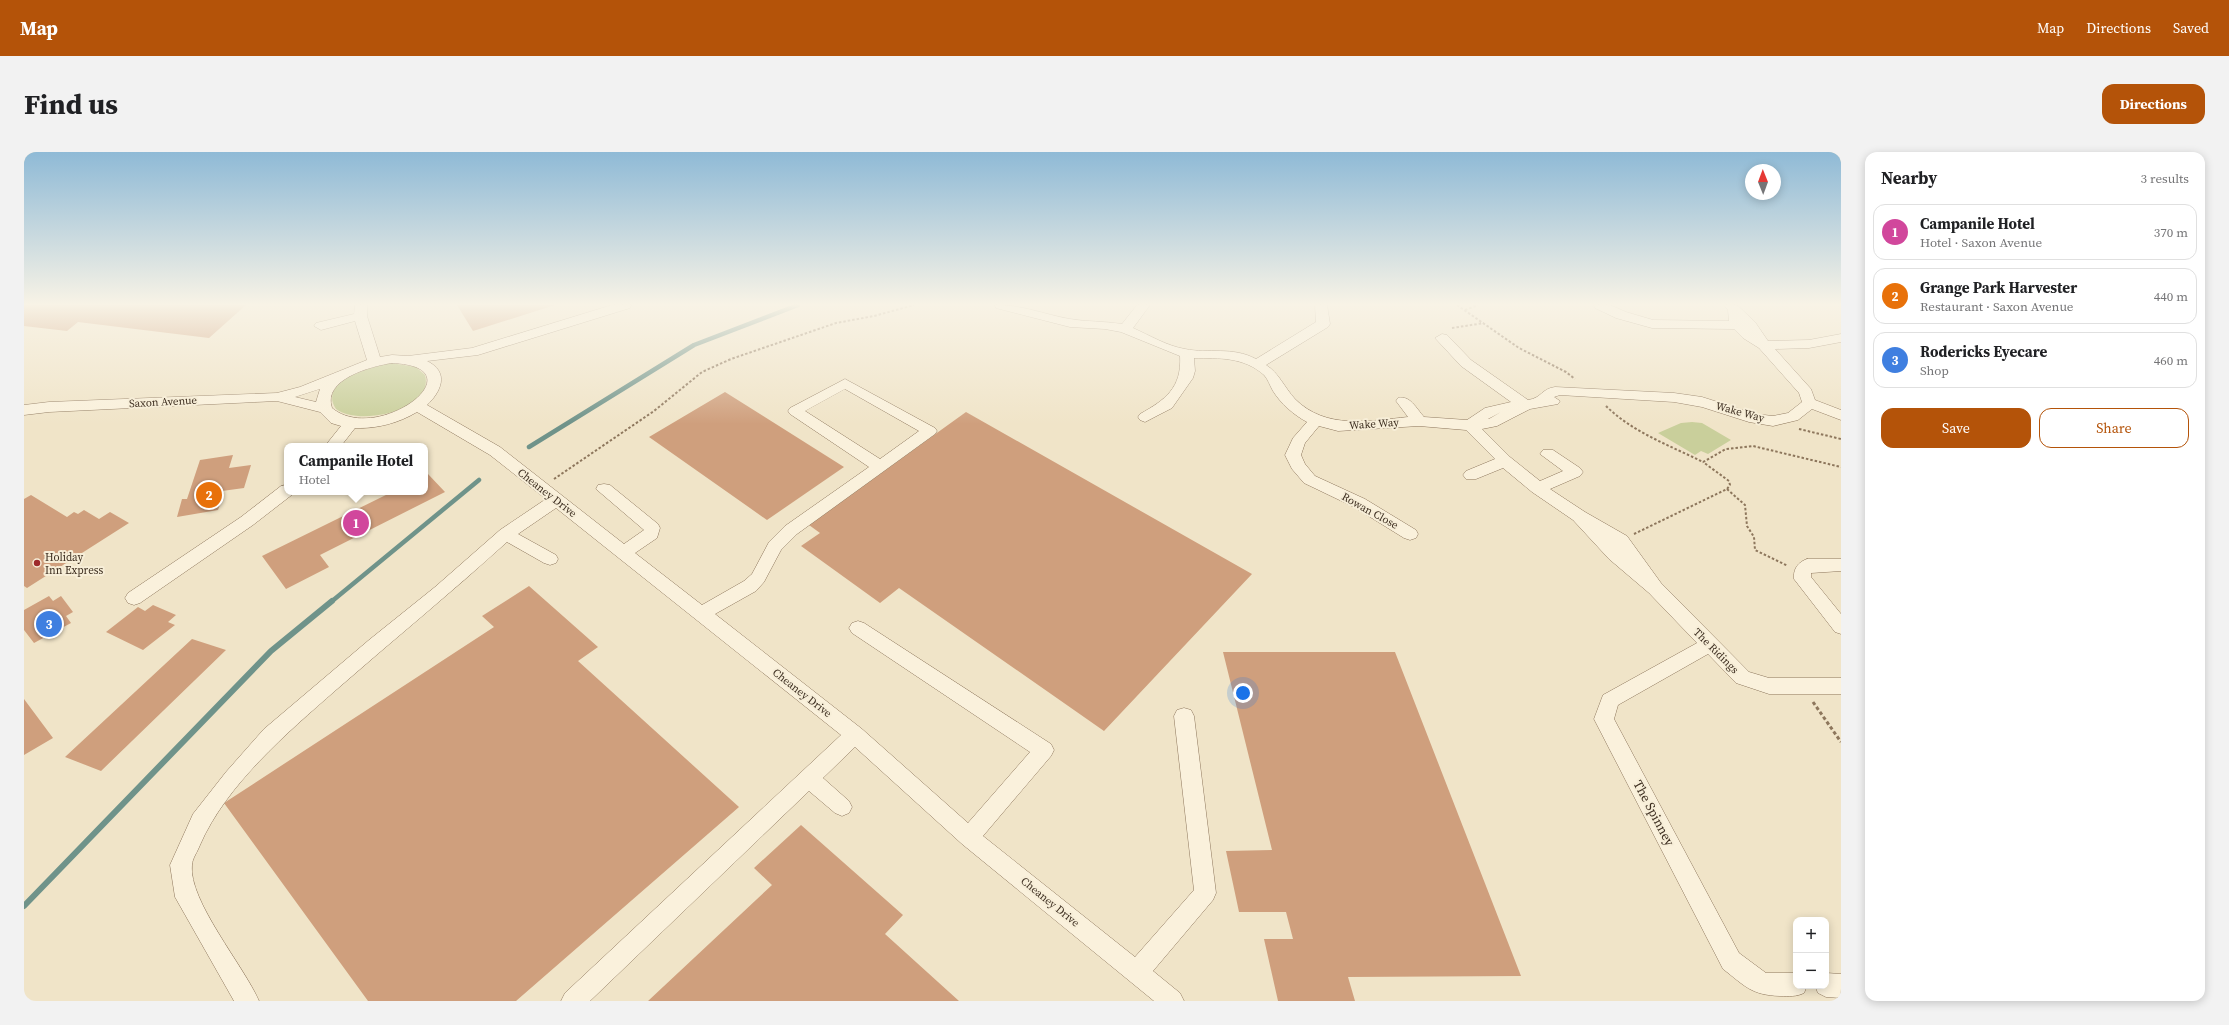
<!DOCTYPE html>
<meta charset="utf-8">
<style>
body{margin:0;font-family:"Source Serif 4",serif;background:#f2f2f2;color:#202124}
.controls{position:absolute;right:12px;bottom:12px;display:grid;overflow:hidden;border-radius:8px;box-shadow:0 2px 10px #0003}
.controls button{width:36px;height:36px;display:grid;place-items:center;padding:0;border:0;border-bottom:1px solid #e0e0e0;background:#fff;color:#202124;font:20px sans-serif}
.compass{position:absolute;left:1721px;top:12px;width:36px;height:36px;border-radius:50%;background:#fff;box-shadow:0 2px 10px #0003;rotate:359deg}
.you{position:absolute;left:1219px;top:541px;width:14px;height:14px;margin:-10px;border:3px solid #fff;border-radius:50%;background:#1a73e8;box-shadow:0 0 0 6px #1a73e833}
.badge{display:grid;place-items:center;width:26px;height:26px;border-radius:50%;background:#b45309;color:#fff;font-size:13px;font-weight:700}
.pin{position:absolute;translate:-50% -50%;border:2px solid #fff;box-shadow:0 1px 4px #0006}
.popup{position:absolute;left:260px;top:291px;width:144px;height:52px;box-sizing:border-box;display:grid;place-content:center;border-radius:8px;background:#fff;filter:drop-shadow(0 1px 3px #0005);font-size:13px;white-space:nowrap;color:#757577}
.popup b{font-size:15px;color:#202124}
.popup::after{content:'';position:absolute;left:50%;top:100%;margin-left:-8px;border:8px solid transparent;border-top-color:#fff}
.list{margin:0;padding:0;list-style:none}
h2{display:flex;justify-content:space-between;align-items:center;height:52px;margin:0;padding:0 16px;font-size:17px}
h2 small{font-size:13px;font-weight:400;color:#757577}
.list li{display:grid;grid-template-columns:26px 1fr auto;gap:12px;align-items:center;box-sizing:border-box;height:56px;margin:0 8px 8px;padding:0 8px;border:1px solid #e0e0e0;border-radius:12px}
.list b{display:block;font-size:15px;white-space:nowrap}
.list p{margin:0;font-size:13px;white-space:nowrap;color:#757577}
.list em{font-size:13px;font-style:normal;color:#757577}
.actions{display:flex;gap:8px;padding:12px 16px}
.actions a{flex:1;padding:9px 0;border:1px solid #b45309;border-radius:12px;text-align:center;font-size:14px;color:#b45309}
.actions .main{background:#b45309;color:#fff}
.map{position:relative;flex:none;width:1817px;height:849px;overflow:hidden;border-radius:12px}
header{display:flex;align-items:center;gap:24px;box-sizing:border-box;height:56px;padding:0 20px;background:#b45309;color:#fff}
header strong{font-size:19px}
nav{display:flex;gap:22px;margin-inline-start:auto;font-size:14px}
.intro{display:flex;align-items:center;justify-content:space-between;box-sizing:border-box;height:96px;padding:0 24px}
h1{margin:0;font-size:28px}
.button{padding:10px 18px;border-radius:12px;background:#b45309;color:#fff;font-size:14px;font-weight:700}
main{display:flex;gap:24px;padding:0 24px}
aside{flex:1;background:#fff;border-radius:12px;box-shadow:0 2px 10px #0003}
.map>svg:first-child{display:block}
.green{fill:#c9cf9b}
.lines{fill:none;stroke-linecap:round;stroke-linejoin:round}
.stream-far1{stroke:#6f938a;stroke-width:4.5}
.stream{stroke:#6f938a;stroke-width:6}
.building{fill:#cf9f7d}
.minor-casing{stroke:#8d765c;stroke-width:1}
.path-far1{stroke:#8d765c;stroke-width:2;stroke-dasharray:2.5 2;stroke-linecap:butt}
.path{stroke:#8d765c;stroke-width:3;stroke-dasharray:3.5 2.5;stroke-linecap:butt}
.minor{fill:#faf1dc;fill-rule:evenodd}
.poi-dot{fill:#9e2a2b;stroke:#f7eed8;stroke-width:1.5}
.labels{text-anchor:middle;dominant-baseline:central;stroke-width:4;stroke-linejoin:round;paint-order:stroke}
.street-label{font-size:11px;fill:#3d2e20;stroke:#f7eed8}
.poi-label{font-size:11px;fill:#3d2e20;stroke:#f7eed8;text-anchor:start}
.near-street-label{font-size:13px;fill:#3d2e20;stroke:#f7eed8}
</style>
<header>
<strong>Map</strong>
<nav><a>Map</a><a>Directions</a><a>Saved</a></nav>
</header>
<div class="intro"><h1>Find us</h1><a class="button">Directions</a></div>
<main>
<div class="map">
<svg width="1817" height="849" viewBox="0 0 1817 849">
<rect width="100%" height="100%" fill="#f0e4c8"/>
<path class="green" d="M 367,211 L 392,215 L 401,223 C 411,258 336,275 312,257 C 293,229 348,215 367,211 Z
M 1668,270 L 1678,271 L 1707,288 L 1684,302 L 1677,299 L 1671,303 L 1634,281 L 1657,271 Z"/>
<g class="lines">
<path class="stream-far1" d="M 505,295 L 670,193 L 774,153
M 307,450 L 455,328"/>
<path class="stream" d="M 0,754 L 247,499 L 308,449"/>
</g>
<path class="building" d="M 0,153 L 222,153 L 185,186 L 54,170 L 43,179 L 0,174 Z
M 433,153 L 531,153 L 449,179 Z
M 701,240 L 820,315 L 743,368 L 625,285 Z
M 942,260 L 1228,422 L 1080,579 L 875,436 L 856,451 L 777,394 L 796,381 L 785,373 Z
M 209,303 L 205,316 L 227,313 L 220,336 L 198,339 L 197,341 L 200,341 L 194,358 L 153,365 L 158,347 L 163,347 L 176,308 Z
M 404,322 L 421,340 L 296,403 L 305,415 L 262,437 L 238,404 L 368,340 L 401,340 L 401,324 Z
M 7,343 L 43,365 L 50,360 L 54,362 L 60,358 L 75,367 L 86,360 L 105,371 L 3,436 L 0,434 L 0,347 Z
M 505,434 L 574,495 L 554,509 L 715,655 L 492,849 L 344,849 L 200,651 L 470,475 L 458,464 Z
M 25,444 L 29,449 L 37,444 L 49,460 L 42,464 L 47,471 L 10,491 L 0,478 L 0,458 Z
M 129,453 L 152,463 L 144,470 L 151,473 L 119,498 L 82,480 L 114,455 L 121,459 Z
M 168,487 L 202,498 L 77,619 L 41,605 Z
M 1199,500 L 1371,500 L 1497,824 L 1324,825 L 1331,849 L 1254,849 L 1240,787 L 1269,787 L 1262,760 L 1215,760 L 1202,699 L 1248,698 Z
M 0,547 L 29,586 L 0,603 Z
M 777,673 L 879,763 L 861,782 L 935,849 L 624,849 L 748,733 L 730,716 Z"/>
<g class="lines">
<defs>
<path id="minor" d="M 331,153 L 343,153 L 343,164 L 356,205 L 368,203 L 384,204 L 448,196 L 588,153 L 607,153 L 606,156 L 454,203 L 403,209 C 426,220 417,240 403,253 L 476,295 L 600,392 L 620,378 L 572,337 L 574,333 L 580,332 L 586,333 L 634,372 L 636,376 L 633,386 L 611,401 L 678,453 L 720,429 L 728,422 L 745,390 L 761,374 L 845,315 L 766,262 L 764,259 L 766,256 L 821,227 L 911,276 L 913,279 L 911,282 L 773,382 L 757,398 L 740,430 L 732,439 L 691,462 L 838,577 L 944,671 L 1006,600 L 828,481 L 825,476 L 828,471 L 834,469 L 840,471 L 1027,592 L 1030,598 L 1027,604 L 959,684 L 1111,805 L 1170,738 L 1150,564 L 1153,558 L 1160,556 L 1167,558 L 1170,564 L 1192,741 L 1189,748 L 1129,819 L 1156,841 L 1160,849 L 1130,849 L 938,692 L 831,595 L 799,626 L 825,649 L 828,655 L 825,661 L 818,664 L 811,661 L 785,639 L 566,849 L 537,849 L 541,841 L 817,583 L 532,356 L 494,382 L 532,403 L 534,407 L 532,411 L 526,413 L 520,411 L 483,390 C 427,441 369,488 312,538 C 263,581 202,633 176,693 C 174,699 168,707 168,713 C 164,748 220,814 235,849 L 210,849 L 151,745 L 146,713 L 169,662 L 202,620 L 240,577 L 345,488 L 411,435 L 476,378 L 522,347 L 466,303 L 393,260 C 375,271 352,277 331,276 L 317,294 L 301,294 L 317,274 L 307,271 L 296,260 L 253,249 L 25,260 L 0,263 L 0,253 L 25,250 L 253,241 L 276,235 L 343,208 L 331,169 L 297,178 L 290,174 L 292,171 L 330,162 ZM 368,211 C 458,215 354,294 308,256 C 298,227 348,214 368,211 ZM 296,237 L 292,250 L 271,245 ZM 821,237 L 895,279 L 856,307 L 781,259 Z
M 971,153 C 1000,153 1018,162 1046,167 C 1063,170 1080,169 1098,172 L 1113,153 L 1126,153 L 1109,176 C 1125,183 1143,194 1161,197 C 1185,202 1208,194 1232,207 L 1292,170 L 1291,153 L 1303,153 L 1306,172 L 1304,175 L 1242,213 C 1255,221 1260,235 1271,247 C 1302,278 1345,269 1384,265 L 1372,249 L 1374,246 C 1386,243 1392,256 1400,265 L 1443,268 L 1461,256 L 1487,250 L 1437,214 L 1411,186 L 1418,182 L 1423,183 L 1447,208 L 1504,248 C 1518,246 1517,237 1531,235 L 1650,241 L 1678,245 L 1731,262 L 1749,264 L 1764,261 L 1778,250 L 1775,241 L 1735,196 L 1719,186 L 1710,177 L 1628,176 L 1592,166 L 1571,156 L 1570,153 L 1586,153 L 1602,160 L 1629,168 L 1705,169 L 1704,158 L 1700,153 L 1713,153 L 1731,170 L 1744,189 L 1785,188 L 1817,182 L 1817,190 L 1785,196 L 1751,197 L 1787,237 L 1791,248 L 1817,258 L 1817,268 L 1788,257 L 1774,268 L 1749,274 L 1725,270 L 1678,255 L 1650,250 L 1536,243 L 1530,245 L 1536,249 L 1534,252 L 1506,257 L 1473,274 L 1458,277 L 1486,305 L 1516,329 L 1539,319 L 1516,302 L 1519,298 L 1529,298 L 1556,316 L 1559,320 L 1556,324 L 1526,337 L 1561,360 L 1603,384 L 1637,431 L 1725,520 L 1745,526 L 1817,526 L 1817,542 L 1745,542 L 1712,531 L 1684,502 L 1594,553 L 1590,567 L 1715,801 L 1742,821 L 1772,821 L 1772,834 L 1783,834 L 1780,841 C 1772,845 1765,844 1756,844 C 1727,843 1721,834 1699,817 L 1570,567 L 1579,543 L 1673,491 L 1625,441 L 1585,407 L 1549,368 L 1508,340 L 1479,316 L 1452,327 L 1442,327 L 1439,323 L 1442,319 L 1471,307 L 1442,278 L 1395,274 L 1314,279 L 1295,274 L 1281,291 L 1277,303 L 1281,312 L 1291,324 L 1341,347 L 1392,378 L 1394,382 L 1392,386 L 1386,388 L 1380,386 L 1330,355 L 1280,331 L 1268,317 L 1261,303 L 1269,286 L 1283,270 C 1270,263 1257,252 1249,239 C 1246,234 1244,227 1240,223 C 1220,205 1195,206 1170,206 L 1171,219 L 1169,226 L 1148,256 L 1121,270 L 1116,268 L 1114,265 L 1116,262 C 1141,248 1158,236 1156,204 L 1097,180 L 1081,177 L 1046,175 L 972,156 ZM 1477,260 L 1465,267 L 1464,267 Z
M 263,333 L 263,340 L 270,340 L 269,342 L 229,373 L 116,451 L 110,453 L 104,451 L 101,446 L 104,441 L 217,365 L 257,334 Z
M 1783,407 L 1817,407 L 1817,419 L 1787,421 L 1787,425 L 1817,462 L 1817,482 L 1811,480 L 1770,427 C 1769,417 1774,410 1783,407 Z
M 1802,821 L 1817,822 L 1817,846 L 1802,845 L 1794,841 L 1791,834 L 1802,834 Z"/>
</defs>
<use href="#minor" class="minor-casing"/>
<path class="path-far1" d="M 1433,153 L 1495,196 L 1542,220 L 1551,227
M 1441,158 L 1454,153
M 1428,176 L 1460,171
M 1582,254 C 1608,280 1647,294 1679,310 L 1702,297 L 1729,294 L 1817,315
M 1775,277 L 1817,287
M 530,327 L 630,259 L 678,220 L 707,207 L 812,171 L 850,164 L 890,153
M 1703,337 L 1721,353 L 1723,374 L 1730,385 L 1731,398 L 1764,414
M 1610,382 L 1703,337 L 1706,333 L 1705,329 L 1679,310"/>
<path class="path" d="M 1789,550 L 1817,590"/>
<use href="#minor" class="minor"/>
</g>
<linearGradient id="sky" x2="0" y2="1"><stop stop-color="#8fbad6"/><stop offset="0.56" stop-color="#f8f3e6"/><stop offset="1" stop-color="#f8f3e6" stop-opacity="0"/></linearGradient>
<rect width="1817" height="272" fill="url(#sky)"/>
<circle class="poi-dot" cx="13" cy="411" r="4"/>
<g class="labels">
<g class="street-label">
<text transform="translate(139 250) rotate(-3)">Saxon Avenue</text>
<text transform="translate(1716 260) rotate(15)">Wake Way</text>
<text transform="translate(1350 272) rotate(-4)">Wake Way</text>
<text transform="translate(523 341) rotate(38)">Cheaney Drive</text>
<text transform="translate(1346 359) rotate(29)">Rowan Close</text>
<text transform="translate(1692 499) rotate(45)">The Ridings</text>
<text transform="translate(778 541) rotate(38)">Cheaney Drive</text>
<text transform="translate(1026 750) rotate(39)">Cheaney Drive</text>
</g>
<g class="poi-label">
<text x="21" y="405">Holiday<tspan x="21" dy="13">Inn Express</tspan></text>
</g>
<g class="near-street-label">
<text transform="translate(1630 661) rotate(62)">The Spinney</text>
</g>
</g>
</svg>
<div class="controls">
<button>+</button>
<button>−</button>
</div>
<svg class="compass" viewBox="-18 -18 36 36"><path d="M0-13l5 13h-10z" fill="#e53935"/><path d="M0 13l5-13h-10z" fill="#757577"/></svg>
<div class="you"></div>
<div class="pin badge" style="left:332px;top:371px;background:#d1479c">1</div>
<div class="popup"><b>Campanile Hotel</b>Hotel</div>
<div class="pin badge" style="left:185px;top:343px;background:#e8710a">2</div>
<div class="pin badge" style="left:25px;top:472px;background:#3f7fe0">3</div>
</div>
<aside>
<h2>Nearby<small>3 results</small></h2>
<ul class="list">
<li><span class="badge" style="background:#d1479c">1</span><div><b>Campanile Hotel</b><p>Hotel · Saxon Avenue</p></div><em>370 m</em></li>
<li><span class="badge" style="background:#e8710a">2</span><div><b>Grange Park Harvester</b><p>Restaurant · Saxon Avenue</p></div><em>440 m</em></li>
<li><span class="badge" style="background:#3f7fe0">3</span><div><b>Rodericks Eyecare</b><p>Shop</p></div><em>460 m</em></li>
</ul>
<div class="actions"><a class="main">Save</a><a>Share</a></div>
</aside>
</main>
